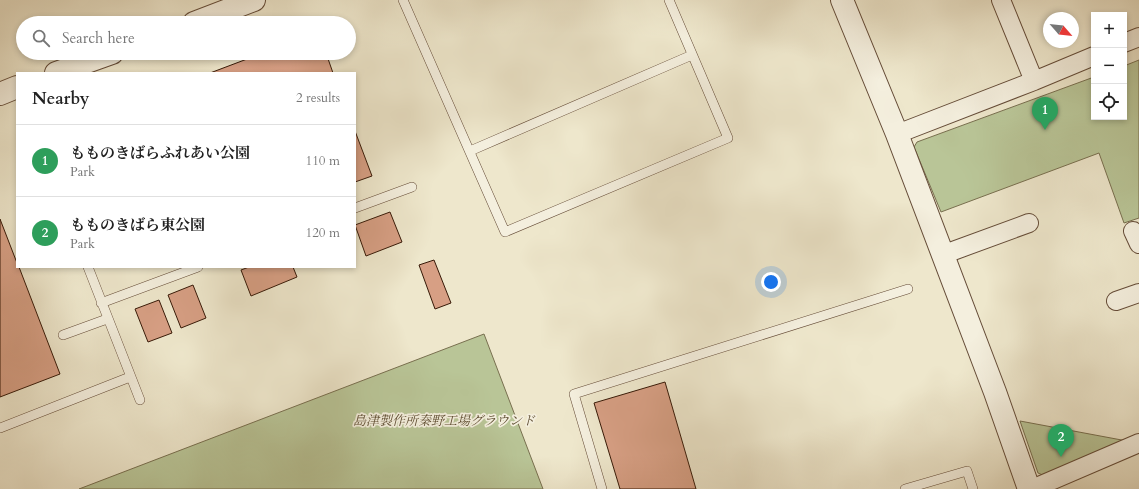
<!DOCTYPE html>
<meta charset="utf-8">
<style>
body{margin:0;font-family:Cardo,"Noto Serif JP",serif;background:#f6f6f6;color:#222}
.controls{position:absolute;right:12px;top:12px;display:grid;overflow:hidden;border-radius:0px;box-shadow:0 2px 6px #0003}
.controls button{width:36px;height:36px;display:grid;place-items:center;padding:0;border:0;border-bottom:1px solid #e0e0e0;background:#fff;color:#222;font:20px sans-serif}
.compass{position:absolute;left:1043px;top:12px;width:36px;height:36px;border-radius:50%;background:#fff;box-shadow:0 2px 6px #0003;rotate:118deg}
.you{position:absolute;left:771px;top:282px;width:14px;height:14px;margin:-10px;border:3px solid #fff;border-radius:50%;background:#1a73e8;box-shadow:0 0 0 6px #1a73e833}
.badge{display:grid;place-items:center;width:26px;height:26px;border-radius:50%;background:#8f2418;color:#fff;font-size:13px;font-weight:700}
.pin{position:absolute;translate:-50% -33px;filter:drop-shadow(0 1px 2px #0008)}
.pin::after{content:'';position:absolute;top:21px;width:14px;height:12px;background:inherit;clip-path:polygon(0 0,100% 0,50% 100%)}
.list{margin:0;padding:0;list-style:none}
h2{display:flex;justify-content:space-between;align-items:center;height:52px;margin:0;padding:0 16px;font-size:17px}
h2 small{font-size:13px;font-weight:400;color:#767676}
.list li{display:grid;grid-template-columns:26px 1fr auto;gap:12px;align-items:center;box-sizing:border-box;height:72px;padding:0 16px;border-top:1px solid #e0e0e0}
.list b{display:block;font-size:15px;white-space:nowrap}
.list p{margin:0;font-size:13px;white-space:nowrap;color:#767676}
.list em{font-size:13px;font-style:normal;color:#767676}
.icon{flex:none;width:22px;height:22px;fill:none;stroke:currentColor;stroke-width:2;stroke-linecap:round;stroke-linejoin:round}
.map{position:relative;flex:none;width:1139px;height:489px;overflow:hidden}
.search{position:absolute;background:#fff;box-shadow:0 2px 6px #0003;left:16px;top:16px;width:340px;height:44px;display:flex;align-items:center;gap:10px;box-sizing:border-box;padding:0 14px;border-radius:22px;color:#767676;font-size:15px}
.panel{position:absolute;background:#fff;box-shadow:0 2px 6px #0003;left:16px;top:72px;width:340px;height:196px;border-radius:0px}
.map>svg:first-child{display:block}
.green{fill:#b9c597;stroke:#786f4f}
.building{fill:#d79f84;stroke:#371907}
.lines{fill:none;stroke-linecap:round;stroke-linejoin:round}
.service-casing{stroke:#654c38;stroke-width:10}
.minor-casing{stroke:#654c38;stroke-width:20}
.tertiary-casing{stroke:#654c38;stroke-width:24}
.service{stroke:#f4efde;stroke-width:9}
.minor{stroke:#f4efde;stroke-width:18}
.tertiary{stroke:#f4efde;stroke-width:22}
.labels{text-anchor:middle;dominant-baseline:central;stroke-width:3.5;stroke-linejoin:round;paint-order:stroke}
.park-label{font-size:13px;font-style:italic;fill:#5e4d32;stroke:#f4efde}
</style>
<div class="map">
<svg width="1139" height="489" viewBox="0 0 1139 489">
<rect width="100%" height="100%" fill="#eee7cc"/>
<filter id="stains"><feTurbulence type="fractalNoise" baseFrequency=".005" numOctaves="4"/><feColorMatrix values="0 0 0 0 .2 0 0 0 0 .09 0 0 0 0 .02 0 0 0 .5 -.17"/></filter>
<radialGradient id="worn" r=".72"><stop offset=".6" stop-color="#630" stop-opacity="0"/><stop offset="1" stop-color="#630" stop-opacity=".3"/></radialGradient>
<path class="green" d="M 1139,60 L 1139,218 L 1124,223 L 1099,153 L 941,212 L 914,147 L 917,142 L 1094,77 L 1094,117 L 1124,117 L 1124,66 Z
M 484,334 L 543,489 L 79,489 Z
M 1020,421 L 1127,441 L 1045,476 L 1038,473 Z"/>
<path class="building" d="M 263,53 L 326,53 L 333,73 L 210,73 Z
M 355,131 L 372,176 L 355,182 Z
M 390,212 L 402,242 L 366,256 L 355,225 Z
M 0,219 L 17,263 L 17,267 L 19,267 L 60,374 L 0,397 Z
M 434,260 L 451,303 L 435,309 L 419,265 Z
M 249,267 L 293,267 L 297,277 L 251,296 L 241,270 Z
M 193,285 L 206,318 L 181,328 L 168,295 Z
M 159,300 L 172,333 L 148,342 L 135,309 Z
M 665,382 L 696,489 L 620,489 L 594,403 Z"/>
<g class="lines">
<defs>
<path id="service" d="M 403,0 L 505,232 L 728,138 L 669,0
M 470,151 L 692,55
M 355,208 L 412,187
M 88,267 L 140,400
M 101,303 L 198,267
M 63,335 L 107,319
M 0,428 L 130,377
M 602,489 L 574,394 L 908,289
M 905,489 L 967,471 L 973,489"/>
<path id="minor" d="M 1001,0 L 1034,81
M 1124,43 L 1139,37
M 897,134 L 1034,81 L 1094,56
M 1133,231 L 1139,244
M 942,255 L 1029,223
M 1116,301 L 1139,293
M 1032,489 L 1139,443"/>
<path id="tertiary" d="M 842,0 L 897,134 L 995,392 L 1029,489
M 194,23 L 254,0
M 56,73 L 112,53
M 0,94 L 17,87"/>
</defs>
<use href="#service" class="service-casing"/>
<use href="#minor" class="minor-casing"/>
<use href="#tertiary" class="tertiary-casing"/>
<use href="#service" class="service"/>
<use href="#minor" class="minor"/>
<use href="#tertiary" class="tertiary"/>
</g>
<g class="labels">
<g class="park-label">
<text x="444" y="421">島津製作所秦野工場グラウンド</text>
</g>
</g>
<rect width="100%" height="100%" filter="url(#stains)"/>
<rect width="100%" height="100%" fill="url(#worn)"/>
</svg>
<div class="controls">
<button>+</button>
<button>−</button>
<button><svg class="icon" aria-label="locate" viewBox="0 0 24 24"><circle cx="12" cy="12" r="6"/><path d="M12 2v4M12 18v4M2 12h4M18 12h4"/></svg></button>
</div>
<svg class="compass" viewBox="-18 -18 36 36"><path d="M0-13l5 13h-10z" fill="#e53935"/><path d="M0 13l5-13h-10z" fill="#767676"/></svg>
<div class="you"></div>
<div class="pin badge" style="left:1045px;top:130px;background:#2e9e5b">1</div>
<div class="pin badge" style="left:1061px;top:457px;background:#2e9e5b">2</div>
<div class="search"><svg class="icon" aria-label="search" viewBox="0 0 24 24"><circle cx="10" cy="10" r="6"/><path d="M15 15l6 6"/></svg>Search here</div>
<section class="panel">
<h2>Nearby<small>2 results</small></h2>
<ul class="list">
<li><span class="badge" style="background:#2e9e5b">1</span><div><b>もものきばらふれあい公園</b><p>Park</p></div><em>110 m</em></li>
<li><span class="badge" style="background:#2e9e5b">2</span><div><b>もものきばら東公園</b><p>Park</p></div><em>120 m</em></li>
</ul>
</section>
</div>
